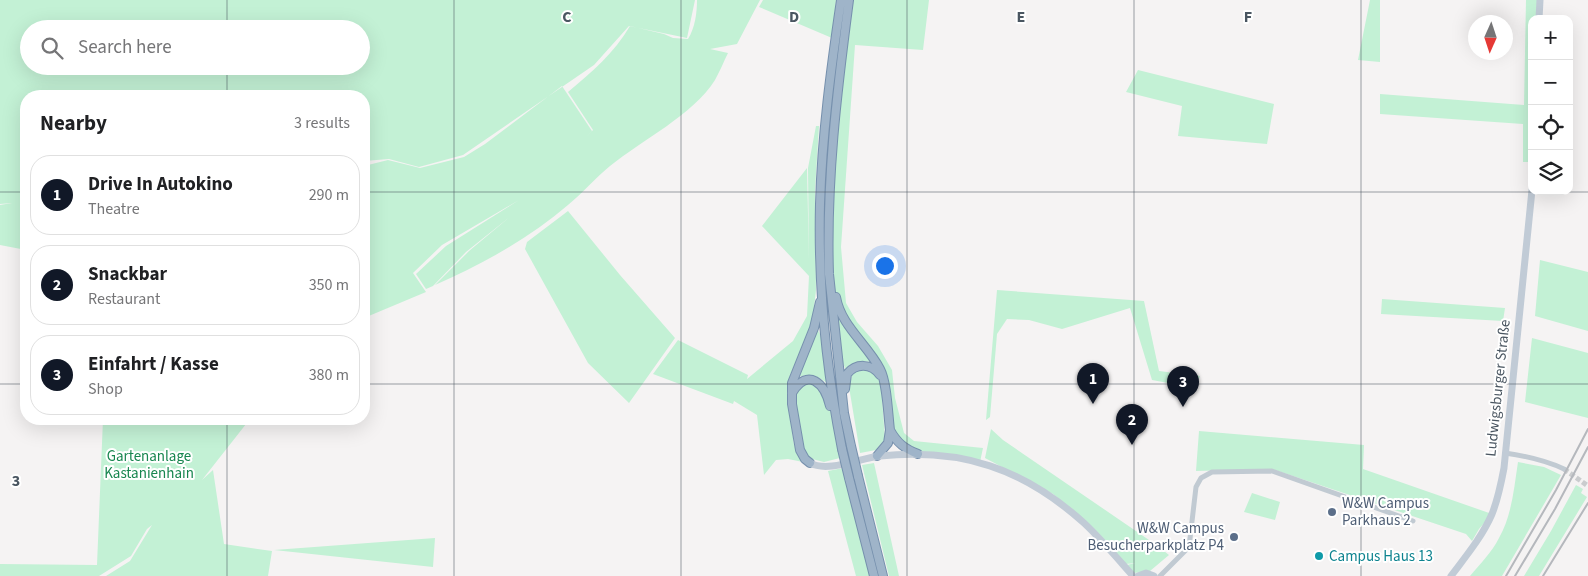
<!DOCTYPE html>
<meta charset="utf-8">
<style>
body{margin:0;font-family:"Source Sans 3",sans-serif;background:#f6f6f6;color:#202124}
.controls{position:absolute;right:15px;top:15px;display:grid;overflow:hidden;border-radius:10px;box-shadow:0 5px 20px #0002}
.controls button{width:45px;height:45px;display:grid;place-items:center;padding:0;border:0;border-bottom:1px solid #e0e0e0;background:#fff;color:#202124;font:25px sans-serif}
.compass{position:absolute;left:1468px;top:15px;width:45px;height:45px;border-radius:50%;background:#fff;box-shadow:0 5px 20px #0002;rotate:183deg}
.you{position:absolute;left:884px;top:265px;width:18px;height:18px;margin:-12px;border:4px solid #fff;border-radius:50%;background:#1a73e8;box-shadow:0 0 0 8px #1a73e833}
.badge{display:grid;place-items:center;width:32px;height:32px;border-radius:50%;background:#111827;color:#fff;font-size:16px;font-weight:700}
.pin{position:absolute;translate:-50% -41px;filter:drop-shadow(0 1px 2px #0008)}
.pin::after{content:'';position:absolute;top:26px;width:18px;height:15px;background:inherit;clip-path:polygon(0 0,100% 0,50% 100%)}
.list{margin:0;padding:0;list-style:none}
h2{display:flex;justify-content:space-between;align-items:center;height:65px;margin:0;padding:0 20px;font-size:21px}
h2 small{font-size:16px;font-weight:400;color:#757577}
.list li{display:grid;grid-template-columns:32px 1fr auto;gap:15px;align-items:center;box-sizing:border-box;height:80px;margin:0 10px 10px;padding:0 10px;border:1px solid #e0e0e0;border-radius:20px}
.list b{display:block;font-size:19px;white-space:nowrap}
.list p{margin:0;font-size:16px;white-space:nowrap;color:#757577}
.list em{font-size:16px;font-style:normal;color:#757577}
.icon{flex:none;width:28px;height:28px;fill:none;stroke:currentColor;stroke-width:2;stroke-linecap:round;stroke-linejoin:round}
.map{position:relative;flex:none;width:1588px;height:576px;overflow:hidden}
.search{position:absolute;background:#fff;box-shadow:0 5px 20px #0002;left:20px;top:20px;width:350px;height:55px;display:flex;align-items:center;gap:12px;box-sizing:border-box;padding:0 18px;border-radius:28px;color:#757577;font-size:19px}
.panel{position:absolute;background:#fff;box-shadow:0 5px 20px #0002;left:20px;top:90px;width:350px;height:335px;border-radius:20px}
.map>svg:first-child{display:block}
.green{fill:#c3f1d5;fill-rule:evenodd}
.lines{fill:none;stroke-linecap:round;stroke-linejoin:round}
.minor-tunnel{stroke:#caccce;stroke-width:5;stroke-dasharray:5 2.5;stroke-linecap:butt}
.trunk-casing{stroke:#7690ad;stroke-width:10}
.minor{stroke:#c1cad2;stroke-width:5}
.secondary{stroke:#c1cbd6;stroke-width:7}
.trunk{stroke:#9fb4c9;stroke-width:8}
.rail{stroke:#b5b8bd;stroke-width:2}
.trunk-bridge-casing{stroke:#7690ad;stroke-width:10;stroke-linecap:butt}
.trunk-bridge{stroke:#9fb4c9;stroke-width:8}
.grid{fill:none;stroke:#4a5661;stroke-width:1;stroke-opacity:0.55}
.service-dot{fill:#5c6f8a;stroke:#fff;stroke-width:2}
.culture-dot{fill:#0f9aa8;stroke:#fff;stroke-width:2}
.labels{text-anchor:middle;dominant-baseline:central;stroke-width:4;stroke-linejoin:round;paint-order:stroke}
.street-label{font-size:15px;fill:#4a5661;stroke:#fff}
.park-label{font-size:15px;fill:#17864f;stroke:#fff}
.service-label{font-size:15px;fill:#4e5e75;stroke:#fff;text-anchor:start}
.culture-label{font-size:15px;fill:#0d838f;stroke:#fff;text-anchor:start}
.grid-label{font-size:16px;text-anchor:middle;font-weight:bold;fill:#4a5661;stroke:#fff;stroke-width:4;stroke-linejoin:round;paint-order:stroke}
</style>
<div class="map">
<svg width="1588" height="576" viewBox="0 0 1588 576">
<rect width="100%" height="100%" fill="#f5f3f3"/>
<path class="green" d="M 0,0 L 695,0 L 687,38 L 629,26 L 594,65 L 463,155 L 419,167 L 389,159 L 364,161 L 364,96 L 26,96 L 26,250 L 0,245 L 0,205 L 12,203 L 0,204 ZM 29,29 L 361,29 L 361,66 L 29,66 Z
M 697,0 L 760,0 L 737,44 L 710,49 L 728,53 C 724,61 720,71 715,80 C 693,115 642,140 610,166 C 595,178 583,193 568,205 C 528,239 483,264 435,285 L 469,251 L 511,216 L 466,252 L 433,286 L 426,289 L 416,274 L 446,246 L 519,200 L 442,245 L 413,273 L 426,292 L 364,318 L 364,166 L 388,160 L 420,168 L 464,157 L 485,144 L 562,86 L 592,131 L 584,140 L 593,130 L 568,92 C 592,72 614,53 630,26 L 664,34 L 673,38 L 688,39 C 695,28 697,13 697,0 Z
M 763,0 L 836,0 L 832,38 L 759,7 Z
M 849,0 L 929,0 L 923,50 L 855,45 L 841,247 L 846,303 L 857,322 L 878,346 L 892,370 L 895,398 L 904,433 L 914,441 L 983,448 L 980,462 L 918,454 L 893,436 L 884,381 L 837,305 L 829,274 L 828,207 Z
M 1370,0 L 1380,0 L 1380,62 L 1358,60 Z
M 1526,0 L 1540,0 L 1539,19 L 1532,19 L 1532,162 L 1523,162 L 1523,124 L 1380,114 L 1380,94 L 1524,105 Z
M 1138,70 L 1274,104 L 1267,144 L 1178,136 L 1182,106 L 1126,92 Z
M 816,126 L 819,126 L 815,190 L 816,290 L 813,317 L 809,333 L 790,375 L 787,395 L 794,445 L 803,462 L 788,459 L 776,460 L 764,475 L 757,415 L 734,401 L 733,404 L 653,374 L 678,340 L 748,375 L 747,379 L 793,341 L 807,316 L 809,276 L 762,226 L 807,168 L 809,260 L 808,168 Z
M 568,211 L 620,275 L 675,338 L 629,403 L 588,363 L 525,249 L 527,242 Z
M 1540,260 L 1588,272 L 1588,331 L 1535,316 Z
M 997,290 L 1144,301 L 1159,371 L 1200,376 L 1195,388 L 1152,380 L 1130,308 L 1062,329 L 1029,320 L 1007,319 L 997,334 L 990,417 L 986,420 Z
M 1382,299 L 1505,308 L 1503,321 L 1381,314 Z
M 836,310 L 873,362 C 861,360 854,361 846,370 L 841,359 Z
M 817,328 L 822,338 L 827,383 C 817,375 809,374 796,377 L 811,346 Z
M 1532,338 L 1588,353 L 1588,418 L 1525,402 Z
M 864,368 L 874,373 L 881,384 L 885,439 L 876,450 L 860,453 L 849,387 L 853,372 Z
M 806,382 C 813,384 818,385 823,391 C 832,402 837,442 840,458 L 824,462 L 808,458 L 802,446 L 795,395 L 801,385 Z
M 103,419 L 250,419 L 202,480 L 213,470 L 224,544 L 272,551 L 268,576 L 106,576 L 130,561 L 152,525 L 147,529 L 131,556 L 99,576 L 0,576 L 0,564 L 97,565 Z
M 991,429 L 1003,440 L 1149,540 L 1151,544 L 1150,540 L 1169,555 L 1150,571 L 1134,573 L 1127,565 L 1135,563 L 1126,564 L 1081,517 L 1053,494 L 985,458 Z
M 1199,431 L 1364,445 L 1363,469 L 1492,514 L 1479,529 L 1472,541 L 1466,534 L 1272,469 L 1196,471 Z
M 1518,462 L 1544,467 L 1561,475 L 1502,576 L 1470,576 C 1480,564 1492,552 1499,538 C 1512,515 1514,488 1518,462 Z
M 874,463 L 899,576 L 889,576 L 862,465 Z
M 843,468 L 871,576 L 856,576 L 828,471 Z
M 1576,485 L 1583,489 L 1581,493 L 1587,497 L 1539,576 L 1524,576 L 1551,531 Z
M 1252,493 L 1280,502 L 1275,520 L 1244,512 Z
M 435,538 L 433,567 L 274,550 Z"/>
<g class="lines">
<path class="minor-tunnel" d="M 1564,469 L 1588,486"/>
<defs>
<path id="trunk" d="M 841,0 C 831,68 822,135 820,204 C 818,286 826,368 842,449
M 849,0 C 837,91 826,182 829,274 L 844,413 L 851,446
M 836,297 C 841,326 867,344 880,369 C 887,382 888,414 890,430 C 897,443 905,449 918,454
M 845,389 L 847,374 C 856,363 871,363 880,375
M 792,393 C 808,366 825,384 830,406
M 877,456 L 888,443 L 890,430
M 810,463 L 805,459 L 800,450 L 792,404 L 792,383 L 814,328 L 820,302
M 858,476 L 883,576
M 849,478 L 874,576"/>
</defs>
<use href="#trunk" class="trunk-casing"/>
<path class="minor" d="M 1505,453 C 1526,456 1545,460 1564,469
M 1160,576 L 1189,547 L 1196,487 L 1201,478 L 1212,472 L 1272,471 L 1413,521"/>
<path class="secondary" d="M 1539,19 L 1540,0
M 810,463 C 828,473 860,458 880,456 C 962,448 1023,468 1084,523 C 1101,539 1117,558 1133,576
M 1138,576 L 1146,573 L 1154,576
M 1451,576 C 1466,556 1482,537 1492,514 C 1498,499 1501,484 1504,468 L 1532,190"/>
<use href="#trunk" class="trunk"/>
<path class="rail" d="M 1506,576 L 1556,490 L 1588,429
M 1515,576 L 1555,509 L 1588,447
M 1543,576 L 1588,503"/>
<defs>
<path id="trunk-bridge" d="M 851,446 L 858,476
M 842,449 L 849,478"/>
</defs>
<use href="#trunk-bridge" class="trunk-bridge-casing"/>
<use href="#trunk-bridge" class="trunk-bridge"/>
</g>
<path class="grid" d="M 227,0 L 227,29M 454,0 L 454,576M 681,0 L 681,576M 907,0 L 907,576M 1134,0 L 1134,576M 1361,0 L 1361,576M 227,66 L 227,96M 0,192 L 26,192M 364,192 L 1588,192M 0,384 L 26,384M 364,384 L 1588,384M 227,419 L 227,576"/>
<g class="service-dot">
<circle cx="1332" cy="512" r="5"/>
<circle cx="1234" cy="537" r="5"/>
</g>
<circle class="culture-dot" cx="1319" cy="556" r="5"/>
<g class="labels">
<g class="street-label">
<text transform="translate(1498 388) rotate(-84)">Ludwigsburger Straße</text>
</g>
<g class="park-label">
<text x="149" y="456">Gartenanlage<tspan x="149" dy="17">Kastanienhain</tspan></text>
</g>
<g class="service-label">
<text x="1342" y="503">W&amp;W Campus<tspan x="1342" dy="17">Parkhaus 2</tspan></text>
<text x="1224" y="528" text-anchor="end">W&amp;W Campus<tspan x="1224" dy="17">Besucherparkplatz P4</tspan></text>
</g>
<g class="culture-label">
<text x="1329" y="556">Campus Haus 13</text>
</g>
</g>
<g class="grid-label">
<text x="567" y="22">C</text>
<text x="794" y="22">D</text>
<text x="1021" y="22">E</text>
<text x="1248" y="22">F</text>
<text x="16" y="486">3</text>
</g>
</svg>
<div class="controls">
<button>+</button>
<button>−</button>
<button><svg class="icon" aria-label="locate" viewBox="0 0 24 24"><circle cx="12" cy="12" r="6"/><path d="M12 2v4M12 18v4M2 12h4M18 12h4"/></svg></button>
<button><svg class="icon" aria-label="layers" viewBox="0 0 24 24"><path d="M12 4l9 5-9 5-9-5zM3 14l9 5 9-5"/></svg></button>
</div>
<svg class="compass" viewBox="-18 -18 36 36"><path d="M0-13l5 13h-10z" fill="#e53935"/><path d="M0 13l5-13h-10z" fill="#757577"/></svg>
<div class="you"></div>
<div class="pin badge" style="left:1093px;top:404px">1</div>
<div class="pin badge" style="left:1132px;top:445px">2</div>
<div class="pin badge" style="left:1183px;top:407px">3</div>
<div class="search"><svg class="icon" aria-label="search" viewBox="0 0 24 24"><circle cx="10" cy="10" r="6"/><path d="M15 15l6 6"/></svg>Search here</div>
<section class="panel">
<h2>Nearby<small>3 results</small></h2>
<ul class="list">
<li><span class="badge">1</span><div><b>Drive In Autokino</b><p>Theatre</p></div><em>290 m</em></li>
<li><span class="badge">2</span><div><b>Snackbar</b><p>Restaurant</p></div><em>350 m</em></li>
<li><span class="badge">3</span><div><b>Einfahrt / Kasse</b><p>Shop</p></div><em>380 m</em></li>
</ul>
</section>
</div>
